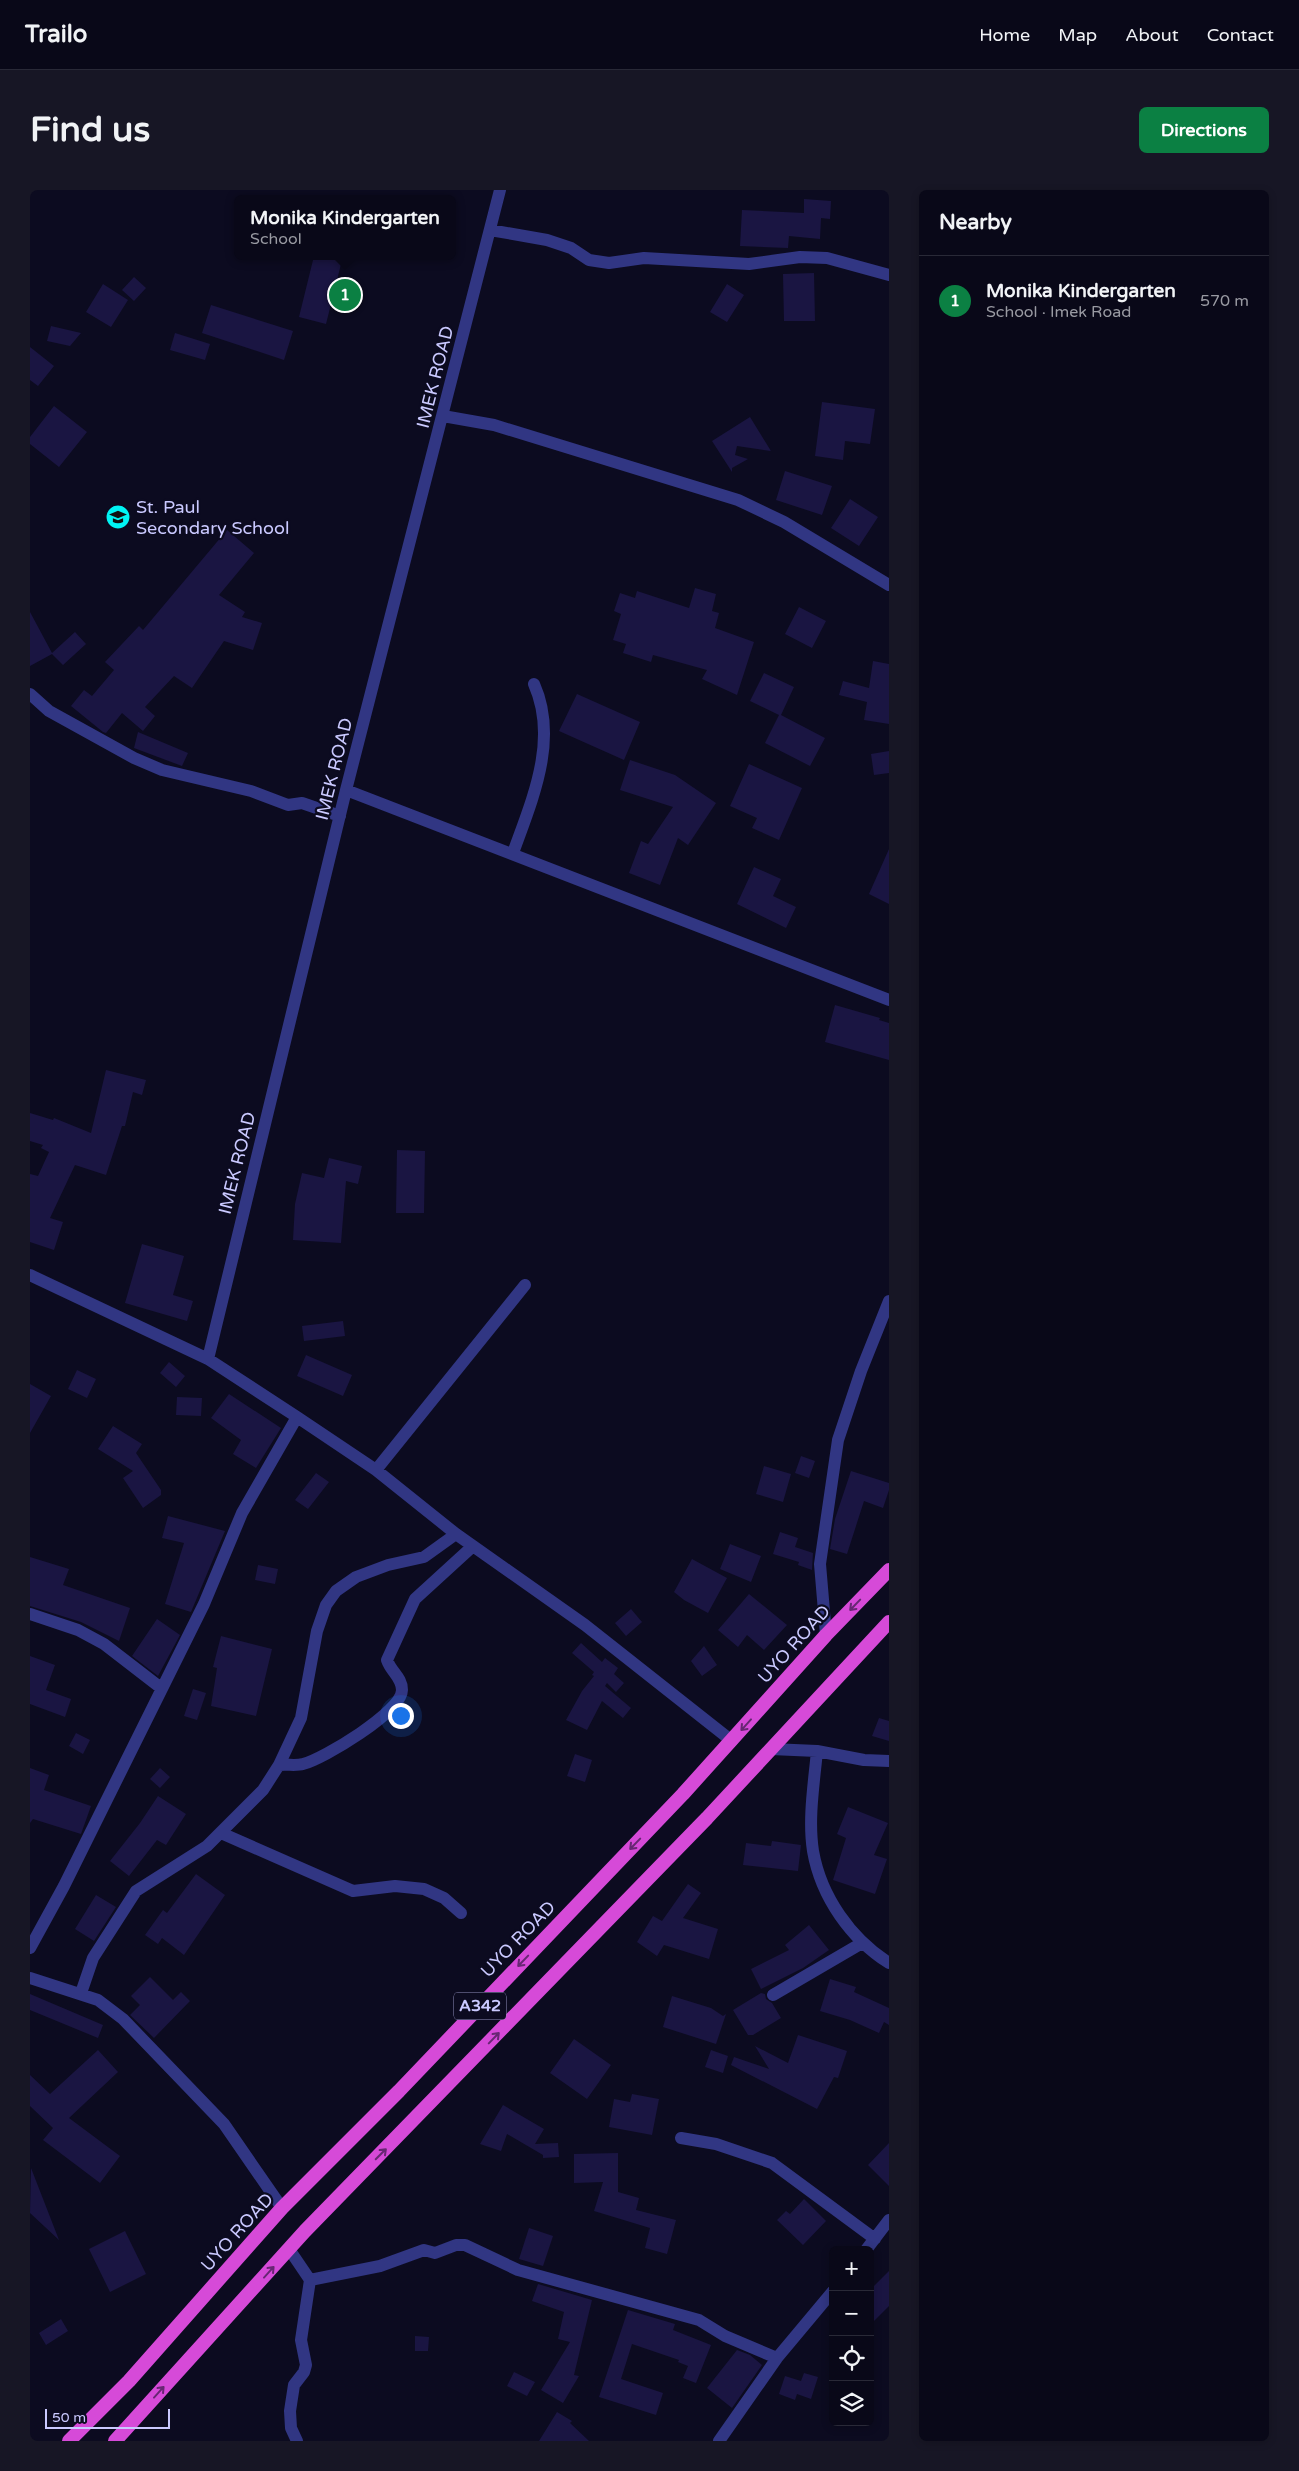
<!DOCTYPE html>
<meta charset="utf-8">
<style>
body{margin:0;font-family:"Varela Round",sans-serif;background:#171625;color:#f1f3f6}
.controls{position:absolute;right:15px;bottom:15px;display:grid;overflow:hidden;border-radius:8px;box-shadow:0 2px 8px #0003}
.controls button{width:45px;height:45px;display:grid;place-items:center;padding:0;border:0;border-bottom:1px solid #292937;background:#090818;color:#f1f3f6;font:25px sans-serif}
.scale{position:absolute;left:15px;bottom:12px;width:125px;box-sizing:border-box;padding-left:5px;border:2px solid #cac9ff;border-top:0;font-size:14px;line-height:18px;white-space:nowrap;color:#cac9ff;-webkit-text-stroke:4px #0c0b20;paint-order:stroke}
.you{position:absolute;left:370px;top:1525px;width:18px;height:18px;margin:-12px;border:4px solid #fff;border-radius:50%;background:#1a73e8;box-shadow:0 0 0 8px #1a73e833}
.badge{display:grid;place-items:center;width:32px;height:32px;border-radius:50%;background:#0b8043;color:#fff;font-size:16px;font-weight:700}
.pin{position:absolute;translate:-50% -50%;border:2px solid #fff;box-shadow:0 1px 5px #0006}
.popup{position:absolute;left:204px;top:5px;width:222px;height:65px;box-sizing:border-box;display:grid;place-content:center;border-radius:8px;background:#090818;filter:drop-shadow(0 1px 4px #0005);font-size:16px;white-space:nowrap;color:#999aa2}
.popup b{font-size:19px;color:#f1f3f6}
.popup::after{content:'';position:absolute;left:50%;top:100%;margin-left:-10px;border:10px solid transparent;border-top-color:#090818}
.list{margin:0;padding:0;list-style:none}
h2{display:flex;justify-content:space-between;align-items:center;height:65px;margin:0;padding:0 20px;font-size:21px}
h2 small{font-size:16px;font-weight:400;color:#999aa2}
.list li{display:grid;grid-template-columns:32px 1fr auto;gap:15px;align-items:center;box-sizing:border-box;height:90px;padding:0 20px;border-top:1px solid #292937}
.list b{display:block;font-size:19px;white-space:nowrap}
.list p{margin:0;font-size:16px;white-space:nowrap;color:#999aa2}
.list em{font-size:16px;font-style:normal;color:#999aa2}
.icon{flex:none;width:28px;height:28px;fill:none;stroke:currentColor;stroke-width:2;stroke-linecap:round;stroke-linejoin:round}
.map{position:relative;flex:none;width:859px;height:2251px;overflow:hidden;border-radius:8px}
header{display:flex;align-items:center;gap:30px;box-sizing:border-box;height:70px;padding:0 25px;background:#090818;border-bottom:1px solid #292937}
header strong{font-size:24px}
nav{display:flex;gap:28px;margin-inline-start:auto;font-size:18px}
.intro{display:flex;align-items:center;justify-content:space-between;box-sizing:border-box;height:120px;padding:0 30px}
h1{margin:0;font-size:35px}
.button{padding:12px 22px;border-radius:8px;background:#0b8043;color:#fff;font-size:18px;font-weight:700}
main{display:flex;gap:30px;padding:0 30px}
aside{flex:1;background:#090818;border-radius:8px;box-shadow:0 2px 8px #0003}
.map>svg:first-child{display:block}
.building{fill:#1a1542}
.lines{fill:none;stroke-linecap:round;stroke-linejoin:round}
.minor{stroke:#313683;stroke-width:12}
.trunk{stroke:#d64ad8;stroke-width:14}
.oneway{stroke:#672773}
.labels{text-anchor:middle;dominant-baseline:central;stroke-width:4.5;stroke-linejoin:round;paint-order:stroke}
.shield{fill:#0c0b20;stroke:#9190bc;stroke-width:1}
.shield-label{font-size:16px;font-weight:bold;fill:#cac9ff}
.street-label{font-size:18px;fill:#cac9ff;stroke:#0c0b20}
.poi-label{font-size:18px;fill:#cac9ff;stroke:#0c0b20;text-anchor:start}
</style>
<header>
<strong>Trailo</strong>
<nav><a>Home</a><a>Map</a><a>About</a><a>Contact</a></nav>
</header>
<div class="intro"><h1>Find us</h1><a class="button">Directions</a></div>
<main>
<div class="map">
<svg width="859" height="2251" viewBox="0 0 859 2251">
<rect width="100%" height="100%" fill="#0c0b20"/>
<path class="building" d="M 774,9 L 801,11 L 800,29 L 791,28 L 790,49 L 759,46 L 758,58 L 710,56 L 712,20 L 774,23 Z
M 284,66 L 313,66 L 296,134 L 269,127 Z
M 784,83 L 785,131 L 754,131 L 753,84 Z
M 104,87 L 116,98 L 104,111 L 92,100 Z
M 73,94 L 98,110 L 81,137 L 56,122 Z
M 697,94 L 714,105 L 697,132 L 680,122 Z
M 181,115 L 263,141 L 254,170 L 172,143 Z
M 21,136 L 51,143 L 40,156 L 17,151 Z
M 145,143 L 180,154 L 175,170 L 140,160 Z
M 0,157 L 24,176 L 8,196 L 0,190 Z
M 792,212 L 845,219 L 840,254 L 815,251 L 813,270 L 785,266 Z
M 24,216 L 57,242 L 29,277 L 0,254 L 0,247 Z
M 720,227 L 741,261 L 707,256 L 705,265 L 718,269 L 702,278 L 702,282 L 682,251 Z
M 755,281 L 802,296 L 792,325 L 746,310 Z
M 820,309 L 848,327 L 829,356 L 801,338 Z
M 197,340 L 224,363 L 189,405 L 215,422 L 212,427 L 232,433 L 223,460 L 194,451 L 162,498 L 144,486 L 115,517 L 125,526 L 113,541 L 92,523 L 76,543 L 73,542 L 41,516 L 54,500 L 62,506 L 84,480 L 75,472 L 109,436 L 113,440 Z
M 665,398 L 686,404 L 682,421 L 689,423 L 685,438 L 724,452 L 707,505 L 672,489 L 677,480 L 623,465 L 621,472 L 593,463 L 596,454 L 583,450 L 591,424 L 584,421 L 590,403 L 605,408 L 607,401 L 659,418 Z
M 769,417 L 796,431 L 782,458 L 755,444 Z
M 0,422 L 22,463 L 45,442 L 56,454 L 33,475 L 22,464 L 0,476 Z
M 843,471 L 859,474 L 859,534 L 834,530 L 837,512 L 809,505 L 813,491 L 839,498 Z
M 734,483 L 764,497 L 751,525 L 795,548 L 780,576 L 735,553 L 749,525 L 720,511 Z
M 547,504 L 610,532 L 594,570 L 529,541 Z
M 108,542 L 158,563 L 152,576 L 104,558 Z
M 859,561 L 859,583 L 844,585 L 841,564 Z
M 600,570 L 645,585 L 686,613 L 658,655 L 648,648 L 630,695 L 599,683 L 611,651 L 618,654 L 643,617 L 590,600 Z
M 719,574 L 772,598 L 749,650 L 722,638 L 727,628 L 700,616 Z
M 859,659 L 859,714 L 839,704 Z
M 724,677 L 751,689 L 743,706 L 766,717 L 756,738 L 707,714 Z
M 805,815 L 850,828 L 849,830 L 859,833 L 859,870 L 795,852 Z
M 76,880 L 116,890 L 112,905 L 103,902 L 95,936 L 92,936 L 76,985 L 45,975 L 20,1028 L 33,1032 L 24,1060 L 0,1052 L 0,984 L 8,986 L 19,962 L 11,958 L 13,955 L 0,951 L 0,923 L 23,930 L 24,928 L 61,943 Z
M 367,960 L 395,961 L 394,1023 L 366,1023 Z
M 299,968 L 332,976 L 328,994 L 316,991 L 311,1053 L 263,1050 L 265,1014 L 272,983 L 294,988 Z
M 112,1054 L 154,1066 L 143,1105 L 163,1111 L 157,1131 L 95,1113 Z
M 313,1131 L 315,1146 L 274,1151 L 272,1136 Z
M 276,1165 L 322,1185 L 313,1206 L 267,1186 Z
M 139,1172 L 155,1186 L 146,1197 L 130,1183 Z
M 47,1180 L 66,1189 L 57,1208 L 38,1199 Z
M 0,1194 L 21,1206 L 0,1243 Z
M 199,1204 L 251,1238 L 226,1278 L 203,1264 L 211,1250 L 181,1228 Z
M 147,1207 L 172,1208 L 171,1226 L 146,1225 Z
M 83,1236 L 112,1254 L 106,1263 L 131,1300 L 131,1305 L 113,1318 L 93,1288 L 103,1281 L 68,1259 Z
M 771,1266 L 785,1271 L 779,1288 L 765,1283 Z
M 734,1276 L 761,1284 L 753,1312 L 726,1304 Z
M 821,1281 L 859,1293 L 859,1300 L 853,1318 L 834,1311 L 817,1364 L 800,1359 L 805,1329 Z
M 286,1283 L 299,1292 L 278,1319 L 265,1310 Z
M 138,1326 L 195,1341 L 161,1422 L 135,1414 L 154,1353 L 132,1348 Z
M 750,1342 L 768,1348 L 765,1357 L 783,1363 L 782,1380 L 768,1375 L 769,1372 L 743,1364 Z
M 700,1354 L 731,1366 L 721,1392 L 690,1379 Z
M 0,1367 L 39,1379 L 33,1395 L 100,1418 L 89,1451 L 51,1432 L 0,1416 Z
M 662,1369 L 697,1388 L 678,1423 L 654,1410 L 644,1402 Z
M 228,1375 L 248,1379 L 245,1394 L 225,1390 Z
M 719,1404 L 757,1435 L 734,1460 L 717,1445 L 708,1457 L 688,1440 Z
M 601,1419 L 612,1432 L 596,1446 L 585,1433 Z
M 127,1429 L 150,1445 L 128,1486 L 102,1466 Z
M 191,1446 L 242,1459 L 226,1526 L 181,1516 L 187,1478 L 183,1477 Z
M 551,1453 L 572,1472 L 575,1468 L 588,1478 L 584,1484 L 594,1493 L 586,1502 L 577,1493 L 575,1496 L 601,1518 L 593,1528 L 572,1511 L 557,1540 L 536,1530 L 552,1501 L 564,1486 L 562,1485 L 564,1482 L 542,1463 Z
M 674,1456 L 687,1475 L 672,1486 L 661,1471 Z
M 0,1466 L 25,1475 L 16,1500 L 41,1509 L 35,1527 L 0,1514 Z
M 163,1499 L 176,1503 L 167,1530 L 154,1526 Z
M 849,1528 L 859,1531 L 859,1551 L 842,1546 Z
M 46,1543 L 60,1550 L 53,1564 L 39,1556 Z
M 545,1564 L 562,1570 L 555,1592 L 537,1586 Z
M 0,1578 L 19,1585 L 14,1600 L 61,1616 L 51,1644 L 3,1629 L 0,1633 Z
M 130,1578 L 140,1587 L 130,1598 L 120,1589 Z
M 128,1606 L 156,1624 L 136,1655 L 127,1650 L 99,1686 L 80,1671 L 110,1633 Z
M 818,1617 L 858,1633 L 844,1665 L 857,1669 L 845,1704 L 803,1690 L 816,1648 L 807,1644 Z
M 742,1651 L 771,1655 L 768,1681 L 713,1675 L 716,1653 L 741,1656 Z
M 166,1684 L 195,1705 L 154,1765 L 132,1748 L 128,1754 L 115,1745 L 133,1720 L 137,1723 Z
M 658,1694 L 671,1703 L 653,1728 L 688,1739 L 679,1769 L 634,1755 L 627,1766 L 607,1752 L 623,1726 L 632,1731 Z
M 66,1705 L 86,1717 L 64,1751 L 45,1739 Z
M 779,1735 L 799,1760 L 773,1778 L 731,1799 L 721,1779 L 759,1760 L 755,1755 Z
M 120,1787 L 143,1810 L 151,1802 L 160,1811 L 124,1848 L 100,1825 L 110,1815 L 101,1806 Z
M 800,1789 L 826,1797 L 824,1802 L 859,1818 L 859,1835 L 854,1832 L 849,1843 L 820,1830 L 790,1821 Z
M 731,1803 L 735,1804 L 736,1809 L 742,1813 L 751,1828 L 723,1845 L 718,1845 L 703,1820 Z
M 0,1804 L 73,1835 L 68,1848 L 0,1820 Z
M 642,1806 L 681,1818 L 693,1826 L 696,1824 L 686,1854 L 633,1837 Z
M 768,1845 L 817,1861 L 808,1888 L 804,1887 L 787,1919 L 701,1875 L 704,1867 L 739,1879 L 725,1856 L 758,1873 Z
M 544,1849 L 581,1875 L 557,1909 L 520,1883 Z
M 68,1860 L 88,1882 L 39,1928 L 90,1966 L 70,1993 L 13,1950 L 23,1938 L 0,1916 L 0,1885 L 20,1904 Z
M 681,1860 L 698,1866 L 693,1883 L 675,1877 Z
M 602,1904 L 629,1909 L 622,1945 L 579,1937 L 584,1909 L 600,1912 Z
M 473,1915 L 514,1939 L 505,1954 L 528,1953 L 529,1967 L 513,1968 L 513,1965 L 477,1944 L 471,1961 L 450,1954 Z
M 859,1953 L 859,1996 L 838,1975 Z
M 588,1963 L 588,2002 L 609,2008 L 606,2020 L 646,2030 L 637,2064 L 615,2058 L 620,2038 L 564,2021 L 573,1992 L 544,1993 L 544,1964 Z
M 1,1978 L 29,2050 L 0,2023 Z
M 774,2009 L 796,2031 L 773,2055 L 747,2030 L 756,2021 L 760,2024 Z
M 499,2038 L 523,2046 L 513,2076 L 489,2069 Z
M 95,2041 L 116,2084 L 80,2102 L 59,2059 Z
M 859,2081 L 859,2116 L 840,2135 L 840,2100 Z
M 508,2094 L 562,2110 L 544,2185 L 549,2186 L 533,2213 L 511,2200 L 540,2152 L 528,2149 L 534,2122 L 502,2111 Z
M 598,2120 L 645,2134 L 643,2140 L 681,2155 L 666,2193 L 653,2188 L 658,2176 L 648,2172 L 649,2170 L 602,2154 L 591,2189 L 633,2203 L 626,2225 L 569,2207 Z
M 31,2129 L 38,2141 L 16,2155 L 9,2143 Z
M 385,2146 L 399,2147 L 398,2161 L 385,2161 Z
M 707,2160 L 720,2165 L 732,2175 L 702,2218 L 677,2198 Z
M 484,2182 L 505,2192 L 497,2206 L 477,2196 Z
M 774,2183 L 788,2187 L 781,2209 L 767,2204 L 765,2210 L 749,2204 L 755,2186 L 771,2191 Z
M 527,2222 L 542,2231 L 540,2233 L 559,2251 L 509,2251 Z"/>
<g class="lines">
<path class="minor" d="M 460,40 L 517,50 L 541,58 L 559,70 L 579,73 L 614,68 L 719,74 L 770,67 L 797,68 L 859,85
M 413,226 L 464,235 L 708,310 L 754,332 L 859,395
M 0,504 L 19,521 L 104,568 L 132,580 L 221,601 L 258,615 L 272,613 L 310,626
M 316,600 L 859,810
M 483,663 C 502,610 529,550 504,494
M 0,1085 L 178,1169 L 267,1227 L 346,1280 L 426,1344 L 555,1435 L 702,1551
M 178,1169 L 316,600 L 470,0
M 346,1280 L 495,1095
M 0,1424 L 48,1440 L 74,1454 L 131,1498
M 796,1445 L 790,1374 L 808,1250 L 831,1181 L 859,1111
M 741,1559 L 787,1561 L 834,1570 L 859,1571
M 787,1561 C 784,1593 778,1629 783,1661 C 791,1707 821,1749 859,1773
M 249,1575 C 257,1574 266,1576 273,1574 C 293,1569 372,1522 372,1500 C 372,1487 361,1482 357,1470 L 385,1409 L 443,1356
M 191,1643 L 323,1701 L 365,1696 L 394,1699 L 414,1708 L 431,1723
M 0,1758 L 34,1696 L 174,1414 L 212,1323 L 267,1227
M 0,1788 L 68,1810 L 93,1829 L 194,1934 L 252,2018
M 51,1803 L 63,1768 L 106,1701 L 177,1656 L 233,1600 L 249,1575 L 271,1528 L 287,1441 L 296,1415 L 306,1401 L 326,1387 L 358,1375 L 394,1367 L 426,1344
M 743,1805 L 832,1753
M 651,1948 L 686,1954 L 742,1973 L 845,2049
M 259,2059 L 280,2090 L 271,2150 L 276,2175 L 274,2182 L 264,2195 L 260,2221 L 261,2238 L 267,2251
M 836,2060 L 859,2030
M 280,2090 L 350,2076 L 394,2060 L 405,2063 L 426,2055 L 435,2055 L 488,2080 L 669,2130 L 695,2146 L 747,2168
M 689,2251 L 747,2168 L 803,2101"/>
<path class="trunk" d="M 39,2251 L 99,2191 L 252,2018 L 369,1901 L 653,1604 L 796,1445 L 859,1380
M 85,2251 L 275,2041 L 677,1628 L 859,1432"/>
</g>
<defs><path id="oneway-shaft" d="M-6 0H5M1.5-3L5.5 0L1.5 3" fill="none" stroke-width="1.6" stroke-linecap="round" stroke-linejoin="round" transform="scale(1.25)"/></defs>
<g class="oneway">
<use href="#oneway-shaft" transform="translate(825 1415) rotate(134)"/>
<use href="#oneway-shaft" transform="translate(716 1535) rotate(132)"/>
<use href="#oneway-shaft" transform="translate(605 1654) rotate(134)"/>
<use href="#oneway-shaft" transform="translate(493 1771) rotate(134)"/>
<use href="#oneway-shaft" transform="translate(464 1848) rotate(-46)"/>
<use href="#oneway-shaft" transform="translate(351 1964) rotate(-45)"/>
<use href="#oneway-shaft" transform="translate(239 2082) rotate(-48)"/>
<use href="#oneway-shaft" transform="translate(129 2202) rotate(-48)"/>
</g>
<defs>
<symbol id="school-disc" viewBox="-11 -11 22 22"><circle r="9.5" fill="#00f4f4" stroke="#0c0b20"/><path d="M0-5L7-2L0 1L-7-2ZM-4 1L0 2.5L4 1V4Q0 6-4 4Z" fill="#111"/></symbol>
</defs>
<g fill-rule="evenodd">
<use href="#school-disc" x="74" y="313" width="28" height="28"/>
</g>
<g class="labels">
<rect class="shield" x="424" y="1802.5" width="52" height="27" rx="4"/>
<g class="shield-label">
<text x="450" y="1816">A342</text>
</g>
<g class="street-label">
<text transform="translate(405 187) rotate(-76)">IMEK ROAD</text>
<text transform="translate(304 579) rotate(-76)">IMEK ROAD</text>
<text transform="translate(207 973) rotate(-76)">IMEK ROAD</text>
<text transform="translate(764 1454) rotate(-48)">UYO ROAD</text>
<text transform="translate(488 1749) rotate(-46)">UYO ROAD</text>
<text transform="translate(207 2042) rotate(-48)">UYO ROAD</text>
</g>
<g class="poi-label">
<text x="106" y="317">St. Paul<tspan x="106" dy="21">Secondary School</tspan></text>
</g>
</g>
</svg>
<div class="controls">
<button>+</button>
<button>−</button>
<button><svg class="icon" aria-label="locate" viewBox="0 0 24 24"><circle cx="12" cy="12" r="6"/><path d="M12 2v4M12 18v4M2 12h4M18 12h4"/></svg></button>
<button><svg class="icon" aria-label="layers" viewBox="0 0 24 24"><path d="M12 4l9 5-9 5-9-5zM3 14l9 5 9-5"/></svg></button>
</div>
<div class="scale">50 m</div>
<div class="you"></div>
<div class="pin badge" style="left:315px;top:105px">1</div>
<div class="popup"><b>Monika Kindergarten</b>School</div>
</div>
<aside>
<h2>Nearby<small></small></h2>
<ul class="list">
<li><span class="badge">1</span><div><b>Monika Kindergarten</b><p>School · Imek Road</p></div><em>570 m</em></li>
</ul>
</aside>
</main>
